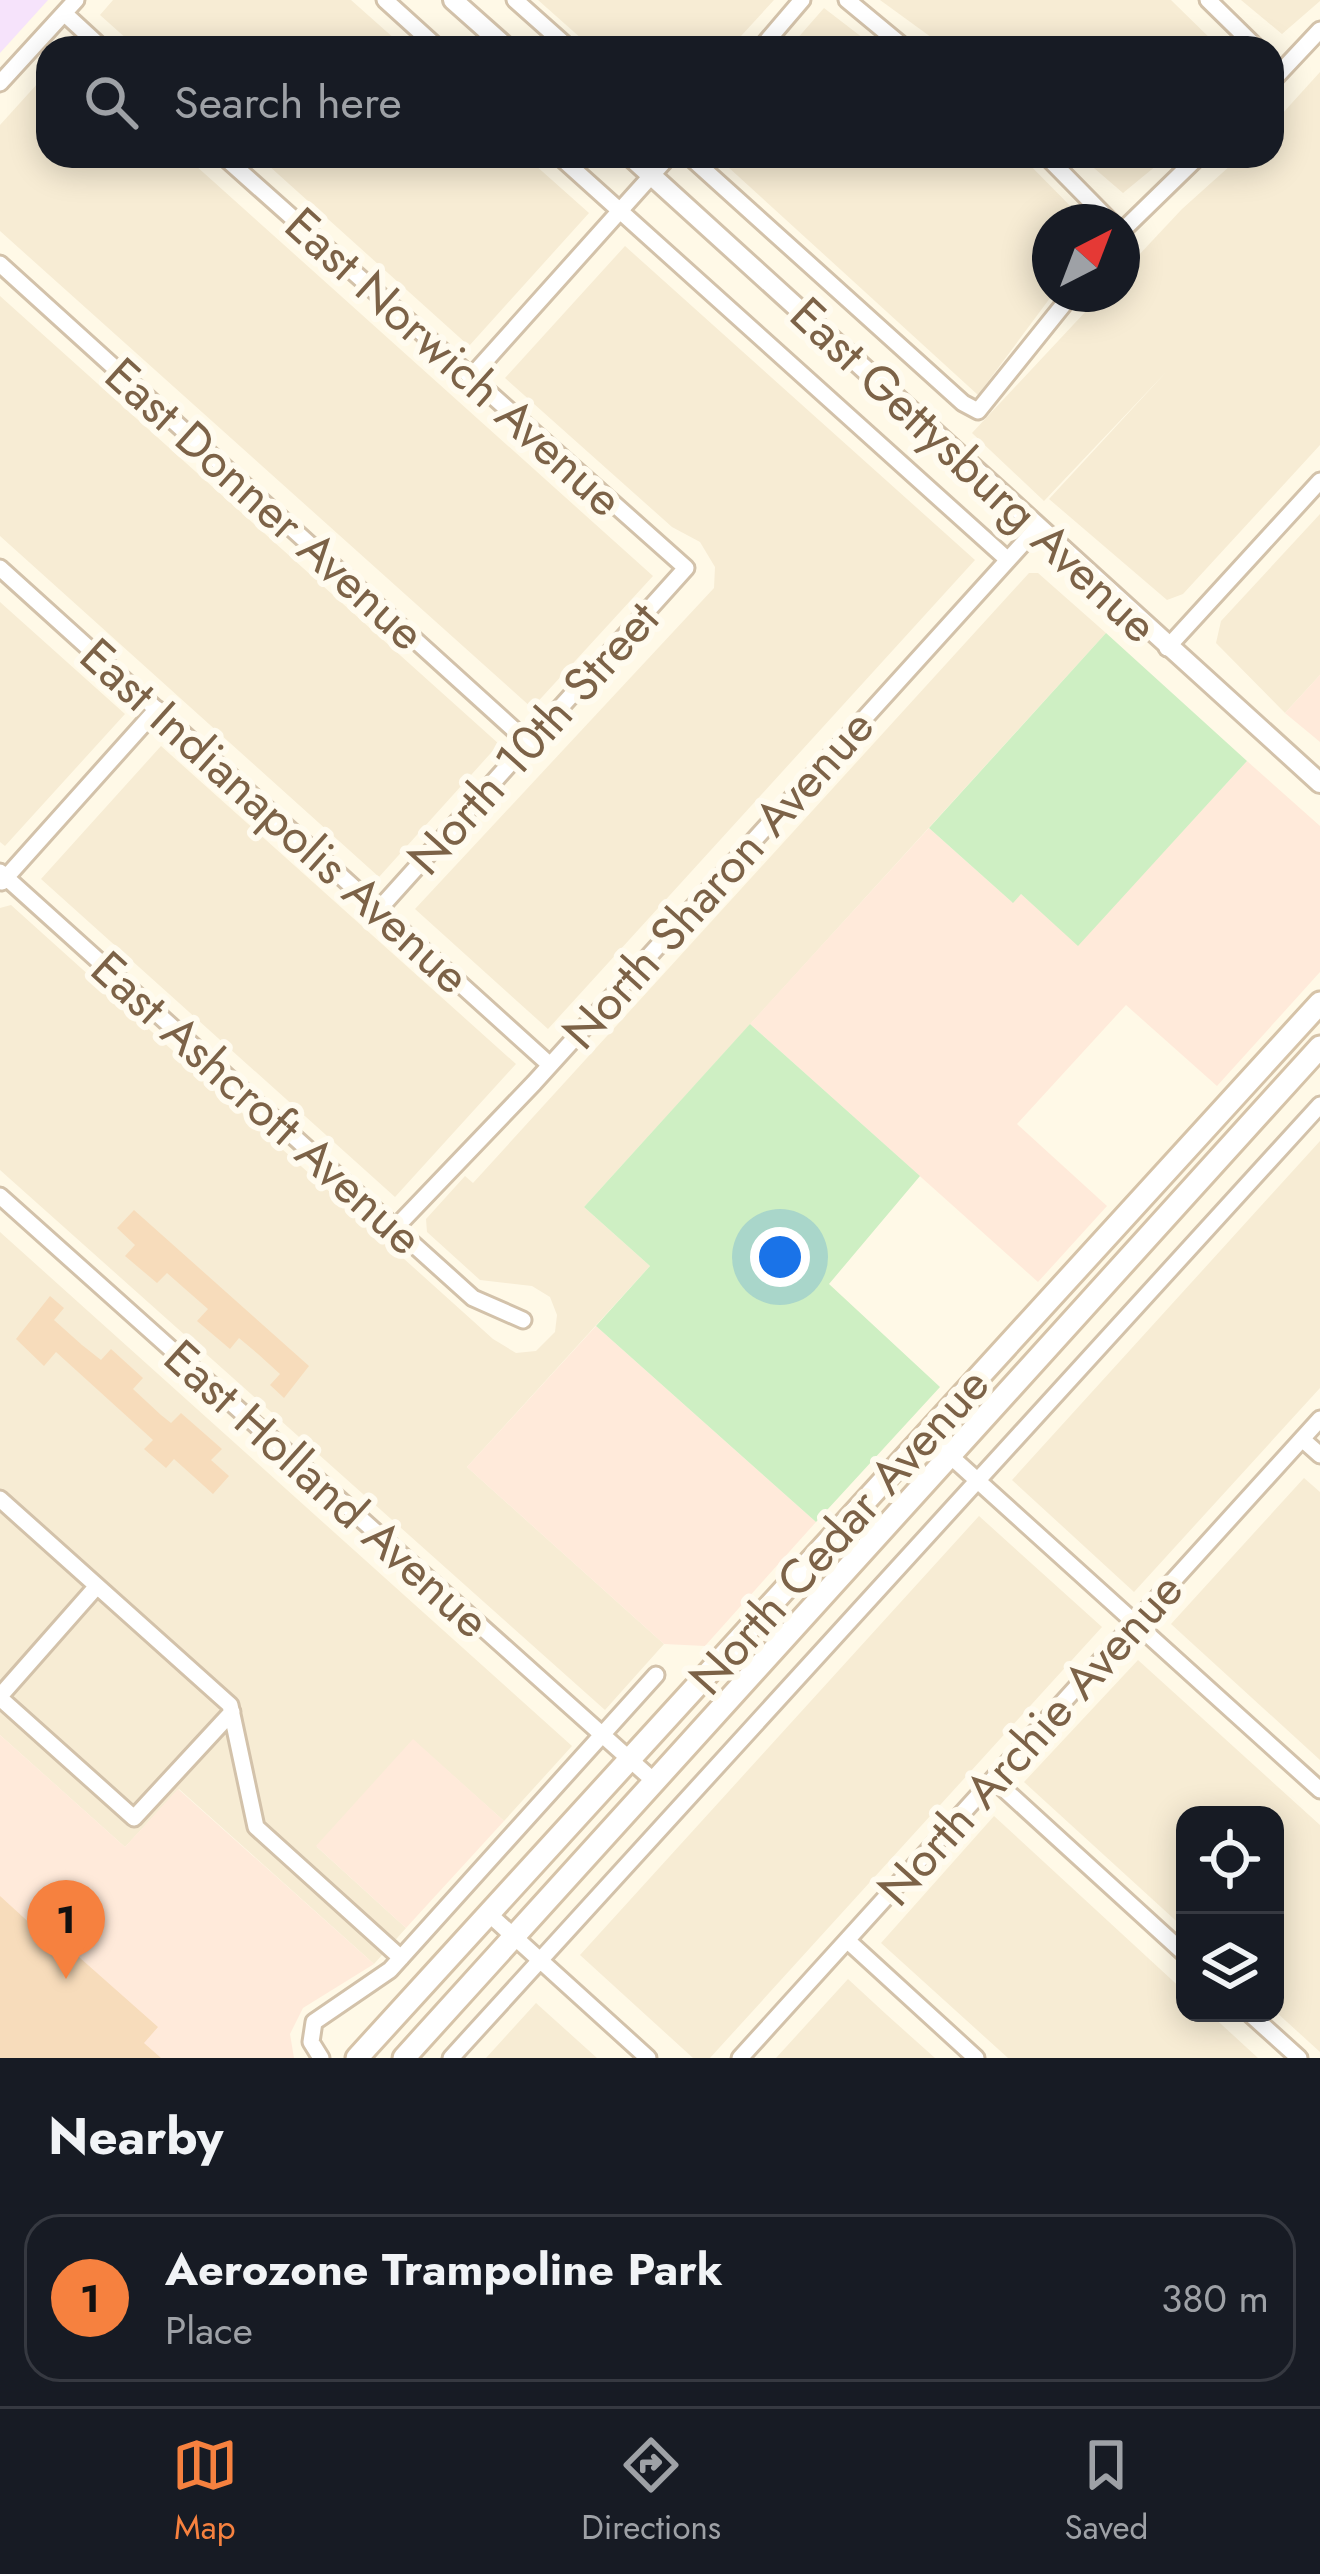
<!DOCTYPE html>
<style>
body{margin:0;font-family:Jost,sans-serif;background:#242831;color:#f1f3f6}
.controls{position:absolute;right:36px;bottom:36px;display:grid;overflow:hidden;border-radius:24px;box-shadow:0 6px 30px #0003}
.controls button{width:108px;height:108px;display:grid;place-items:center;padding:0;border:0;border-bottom:3px solid #363941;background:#171b24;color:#f1f3f6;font:60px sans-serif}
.compass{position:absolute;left:1032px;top:204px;width:108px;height:108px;border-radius:50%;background:#171b24;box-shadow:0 6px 30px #0003;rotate:42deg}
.you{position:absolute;left:780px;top:1257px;width:42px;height:42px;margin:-30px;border:9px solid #fff;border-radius:50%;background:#1a73e8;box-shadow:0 0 0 18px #1a73e833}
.badge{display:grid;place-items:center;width:78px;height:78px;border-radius:50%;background:#f6813f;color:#111;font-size:39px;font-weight:700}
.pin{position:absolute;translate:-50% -99px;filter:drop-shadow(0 3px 6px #0008)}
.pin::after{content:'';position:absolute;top:63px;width:42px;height:36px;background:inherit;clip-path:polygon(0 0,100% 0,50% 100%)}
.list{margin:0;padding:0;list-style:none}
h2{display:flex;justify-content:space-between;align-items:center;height:156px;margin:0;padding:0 48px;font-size:51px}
h2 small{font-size:39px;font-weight:400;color:#9ea1a6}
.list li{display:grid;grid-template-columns:78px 1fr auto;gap:36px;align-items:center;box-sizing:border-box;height:168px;margin:0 24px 24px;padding:0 24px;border:3px solid #363941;border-radius:36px}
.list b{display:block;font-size:45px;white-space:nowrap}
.list p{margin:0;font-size:39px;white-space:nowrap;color:#9ea1a6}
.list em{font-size:39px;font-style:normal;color:#9ea1a6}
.icon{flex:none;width:66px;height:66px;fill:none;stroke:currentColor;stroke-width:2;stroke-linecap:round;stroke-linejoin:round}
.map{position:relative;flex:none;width:1320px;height:2058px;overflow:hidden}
.search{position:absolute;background:#171b24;box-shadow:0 6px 30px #0003;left:36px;right:36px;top:36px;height:132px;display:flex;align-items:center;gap:30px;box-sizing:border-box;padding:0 42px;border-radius:36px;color:#9ea1a6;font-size:45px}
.sheet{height:348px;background:#171b24}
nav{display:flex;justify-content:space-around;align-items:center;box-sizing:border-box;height:168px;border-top:3px solid #363941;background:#171b24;font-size:33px;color:#9ea1a6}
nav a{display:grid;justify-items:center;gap:6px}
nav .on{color:#f6813f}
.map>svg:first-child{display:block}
.residential{fill:#f7ecd4}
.commercial{fill:#ffeada}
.education{fill:#f6e3fb}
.green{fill:#ceefc3}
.building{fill:#f7dcbb}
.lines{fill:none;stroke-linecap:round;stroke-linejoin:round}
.minor-casing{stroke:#d3c2aa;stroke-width:21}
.tertiary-casing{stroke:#d3c2aa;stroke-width:24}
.secondary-casing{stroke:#d6c3a8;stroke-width:27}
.minor{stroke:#fff;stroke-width:15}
.tertiary{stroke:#fff;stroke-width:18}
.secondary{stroke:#fff;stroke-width:21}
.labels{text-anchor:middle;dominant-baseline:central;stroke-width:12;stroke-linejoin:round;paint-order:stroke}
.street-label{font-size:48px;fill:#7c6247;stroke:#fffbef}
</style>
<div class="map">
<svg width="1320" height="2058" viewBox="0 0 1320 2058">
<rect width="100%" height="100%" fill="#fff9e7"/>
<path class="residential" d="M 113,0 L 351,0 L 405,48 L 137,48 L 100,15 Z
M 538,0 L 774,0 L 730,48 L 592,48 Z
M 880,0 L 1171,0 L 1220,48 L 946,48 Z
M 1241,0 L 1320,0 L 1320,1 L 1282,34 Z
M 824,8 L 876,48 L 789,48 Z
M 48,72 L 48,156 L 185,156 L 653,576 L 532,708 L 0,231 L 0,125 Z
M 1320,72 L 1320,445 L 1183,594 L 1167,600 L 1049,499 L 1168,370 L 1044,501 L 972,433 L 1102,294 L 1122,294 L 1122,273 L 1182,209 L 1241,156 L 1272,156 L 1272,125 Z
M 258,156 L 525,156 L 589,213 L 469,346 Z
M 716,156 L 1021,156 L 1086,222 L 1050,222 L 1053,294 L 978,395 Z
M 1080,156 L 1168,156 L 1123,193 Z
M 625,246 L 975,560 L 548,1029 L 415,909 L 714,588 L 715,567 L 700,542 L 672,527 L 505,378 Z
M 0,296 L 499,744 L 379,877 L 0,536 Z
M 1320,514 L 1320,675 L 1285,713 L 1216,643 L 1221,621 Z
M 1029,573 L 1038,573 L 1106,633 L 584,1207 L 650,1266 L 467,1467 L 664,1644 L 605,1710 L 0,1170 L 0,908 L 11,905 L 493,1339 L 516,1353 L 536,1351 L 555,1332 L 557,1315 L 550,1297 L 532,1286 L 480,1280 L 427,1232 L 426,1219 L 465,1176 L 473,1183 Z
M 0,602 L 125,714 L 5,846 L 0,842 Z
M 161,746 L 516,1064 L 395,1197 L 41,879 Z
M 1320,1141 L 1320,1388 L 1134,1592 L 1012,1480 Z
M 0,1232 L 572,1746 L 504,1821 L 413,1740 L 317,1847 L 406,1928 L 374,1964 L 179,1789 L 125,1847 L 0,1735 Z
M 1304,1478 L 1320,1492 L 1320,1760 L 1171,1624 Z
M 979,1516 L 1102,1627 L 710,2058 L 693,2058 L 580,1955 Z
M 1138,1660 L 1320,1825 L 1320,2052 L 1275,2011 L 1275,1815 L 1185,1815 L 1185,1929 L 1024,1782 Z
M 994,1816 L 1185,1992 L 1185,2013 L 1209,2013 L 1258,2058 L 1008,2058 L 881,1943 Z
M 848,1979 L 887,2015 L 935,2058 L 776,2058 Z
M 536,2003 L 597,2058 L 486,2058 Z"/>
<path class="commercial" d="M 1320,675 L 1320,742 L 1285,713 Z
M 1247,761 L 1320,826 L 1320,972 L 1217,1086 L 1126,1005 L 1017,1124 L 1107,1206 L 1038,1282 L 750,1024 L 929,828 L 1012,902 L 1021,894 L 1078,945 Z
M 596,1326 L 816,1522 L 705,1646 L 664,1644 L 467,1467 Z
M 0,1735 L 125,1847 L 178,1789 L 374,1964 L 303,2008 L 290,2034 L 294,2058 L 0,2058 Z
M 413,1739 L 504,1821 L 406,1928 L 316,1846 Z"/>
<path class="education" d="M 0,0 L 48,0 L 0,53 Z"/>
<path class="green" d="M 1106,633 L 1247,761 L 1078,946 L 1021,894 L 1013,903 L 929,828 Z
M 750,1024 L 920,1176 L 829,1284 L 940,1387 L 816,1522 L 596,1326 L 650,1266 L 584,1207 Z"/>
<path class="building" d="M 134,1210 L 309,1366 L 284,1398 L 270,1385 L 280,1374 L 258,1354 L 239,1338 L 230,1349 L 197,1321 L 208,1309 L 184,1288 L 167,1273 L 157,1283 L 125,1256 L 135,1245 L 117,1228 Z
M 50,1296 L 64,1308 L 54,1320 L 82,1345 L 101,1360 L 111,1349 L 143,1378 L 133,1389 L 161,1415 L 171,1423 L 181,1413 L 222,1449 L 211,1460 L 229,1476 L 213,1494 L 174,1459 L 166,1468 L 144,1449 L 153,1440 L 56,1352 L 44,1366 L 16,1339 Z
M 0,1896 L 57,1948 L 62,1942 L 158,2027 L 144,2043 L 161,2058 L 0,2058 Z"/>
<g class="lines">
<defs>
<path id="minor" d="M 385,0 L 438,48
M 515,0 L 569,48
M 847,0 L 905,48
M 1208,0 L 1257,48
M 64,13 L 102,48
M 761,48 L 802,0
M 1272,81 L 1320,30
M 0,83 L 76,0
M 223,156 L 686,568 L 380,908
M 559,156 L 1008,560
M 689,156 L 963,403 L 978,411 L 1072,294
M 1046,156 L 1111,222
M 1122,231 L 1199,156
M 0,264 L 531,745
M 470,378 L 669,156
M 0,568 L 550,1065
M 1167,648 L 1320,481
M 0,872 L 473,1298 L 523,1320
M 2,882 L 157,709
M 0,1196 L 654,1781
M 397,1226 L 534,1083 L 1036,529
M 926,1434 L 1320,1790
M 1302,1439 L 1320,1455
M 0,1499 L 230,1705 L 256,1827 L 401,1958
M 0,1696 L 97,1586
M 0,1698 L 134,1818 L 232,1712
M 993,1779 L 1185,1954
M 489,1914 L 648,2058
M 848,1941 L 976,2058
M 1249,2013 L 1299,2058
M 321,2058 L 311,2042 L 314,2022 L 390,1970 L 656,1675
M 451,2058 L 1320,1105
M 740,2058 L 1320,1419"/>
<path id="tertiary" d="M 453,0 L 507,48
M 630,156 L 1320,783"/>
<path id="secondary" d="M 357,2058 L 1320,1003
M 404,2058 L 1320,1047"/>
</defs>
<use href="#minor" class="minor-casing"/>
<use href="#tertiary" class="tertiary-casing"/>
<use href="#secondary" class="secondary-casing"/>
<use href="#minor" class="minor"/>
<use href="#tertiary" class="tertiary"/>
<use href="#secondary" class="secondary"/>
</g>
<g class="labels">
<g class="street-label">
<text transform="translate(454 362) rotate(42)">East Norwich Avenue</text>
<text transform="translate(974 470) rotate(43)">East Gettysburg Avenue</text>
<text transform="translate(265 504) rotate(42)">East Donner Avenue</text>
<text transform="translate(533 738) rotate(-48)">North 10th Street</text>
<text transform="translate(275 816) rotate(42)">East Indianapolis Avenue</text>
<text transform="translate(718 879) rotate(-48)">North Sharon Avenue</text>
<text transform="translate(257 1103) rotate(42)">East Ashcroft Avenue</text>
<text transform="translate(327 1489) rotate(42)">East Holland Avenue</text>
<text transform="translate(839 1531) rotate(-48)">North Cedar Avenue</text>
<text transform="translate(1030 1739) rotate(-48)">North Archie Avenue</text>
</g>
</g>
</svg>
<div class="controls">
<button><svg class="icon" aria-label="locate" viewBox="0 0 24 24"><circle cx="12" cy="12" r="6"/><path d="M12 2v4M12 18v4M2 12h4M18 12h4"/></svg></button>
<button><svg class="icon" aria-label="layers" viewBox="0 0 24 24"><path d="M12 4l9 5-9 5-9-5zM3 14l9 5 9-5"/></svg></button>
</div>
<svg class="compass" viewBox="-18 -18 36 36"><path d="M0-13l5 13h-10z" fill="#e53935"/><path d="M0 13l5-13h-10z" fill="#9ea1a6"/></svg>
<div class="you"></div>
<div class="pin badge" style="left:66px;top:1979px">1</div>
<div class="search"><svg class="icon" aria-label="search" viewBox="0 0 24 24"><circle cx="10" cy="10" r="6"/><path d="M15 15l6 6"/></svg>Search here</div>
</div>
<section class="sheet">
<h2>Nearby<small></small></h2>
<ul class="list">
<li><span class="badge">1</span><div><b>Aerozone Trampoline Park</b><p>Place</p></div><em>380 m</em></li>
</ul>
</section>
<nav>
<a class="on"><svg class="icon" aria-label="map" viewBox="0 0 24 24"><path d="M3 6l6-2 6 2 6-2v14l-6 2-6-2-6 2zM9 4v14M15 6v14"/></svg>Map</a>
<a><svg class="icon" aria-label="directions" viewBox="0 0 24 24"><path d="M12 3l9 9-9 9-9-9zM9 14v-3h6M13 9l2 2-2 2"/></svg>Directions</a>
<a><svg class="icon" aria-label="saved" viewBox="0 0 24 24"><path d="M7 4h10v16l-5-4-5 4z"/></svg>Saved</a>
</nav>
